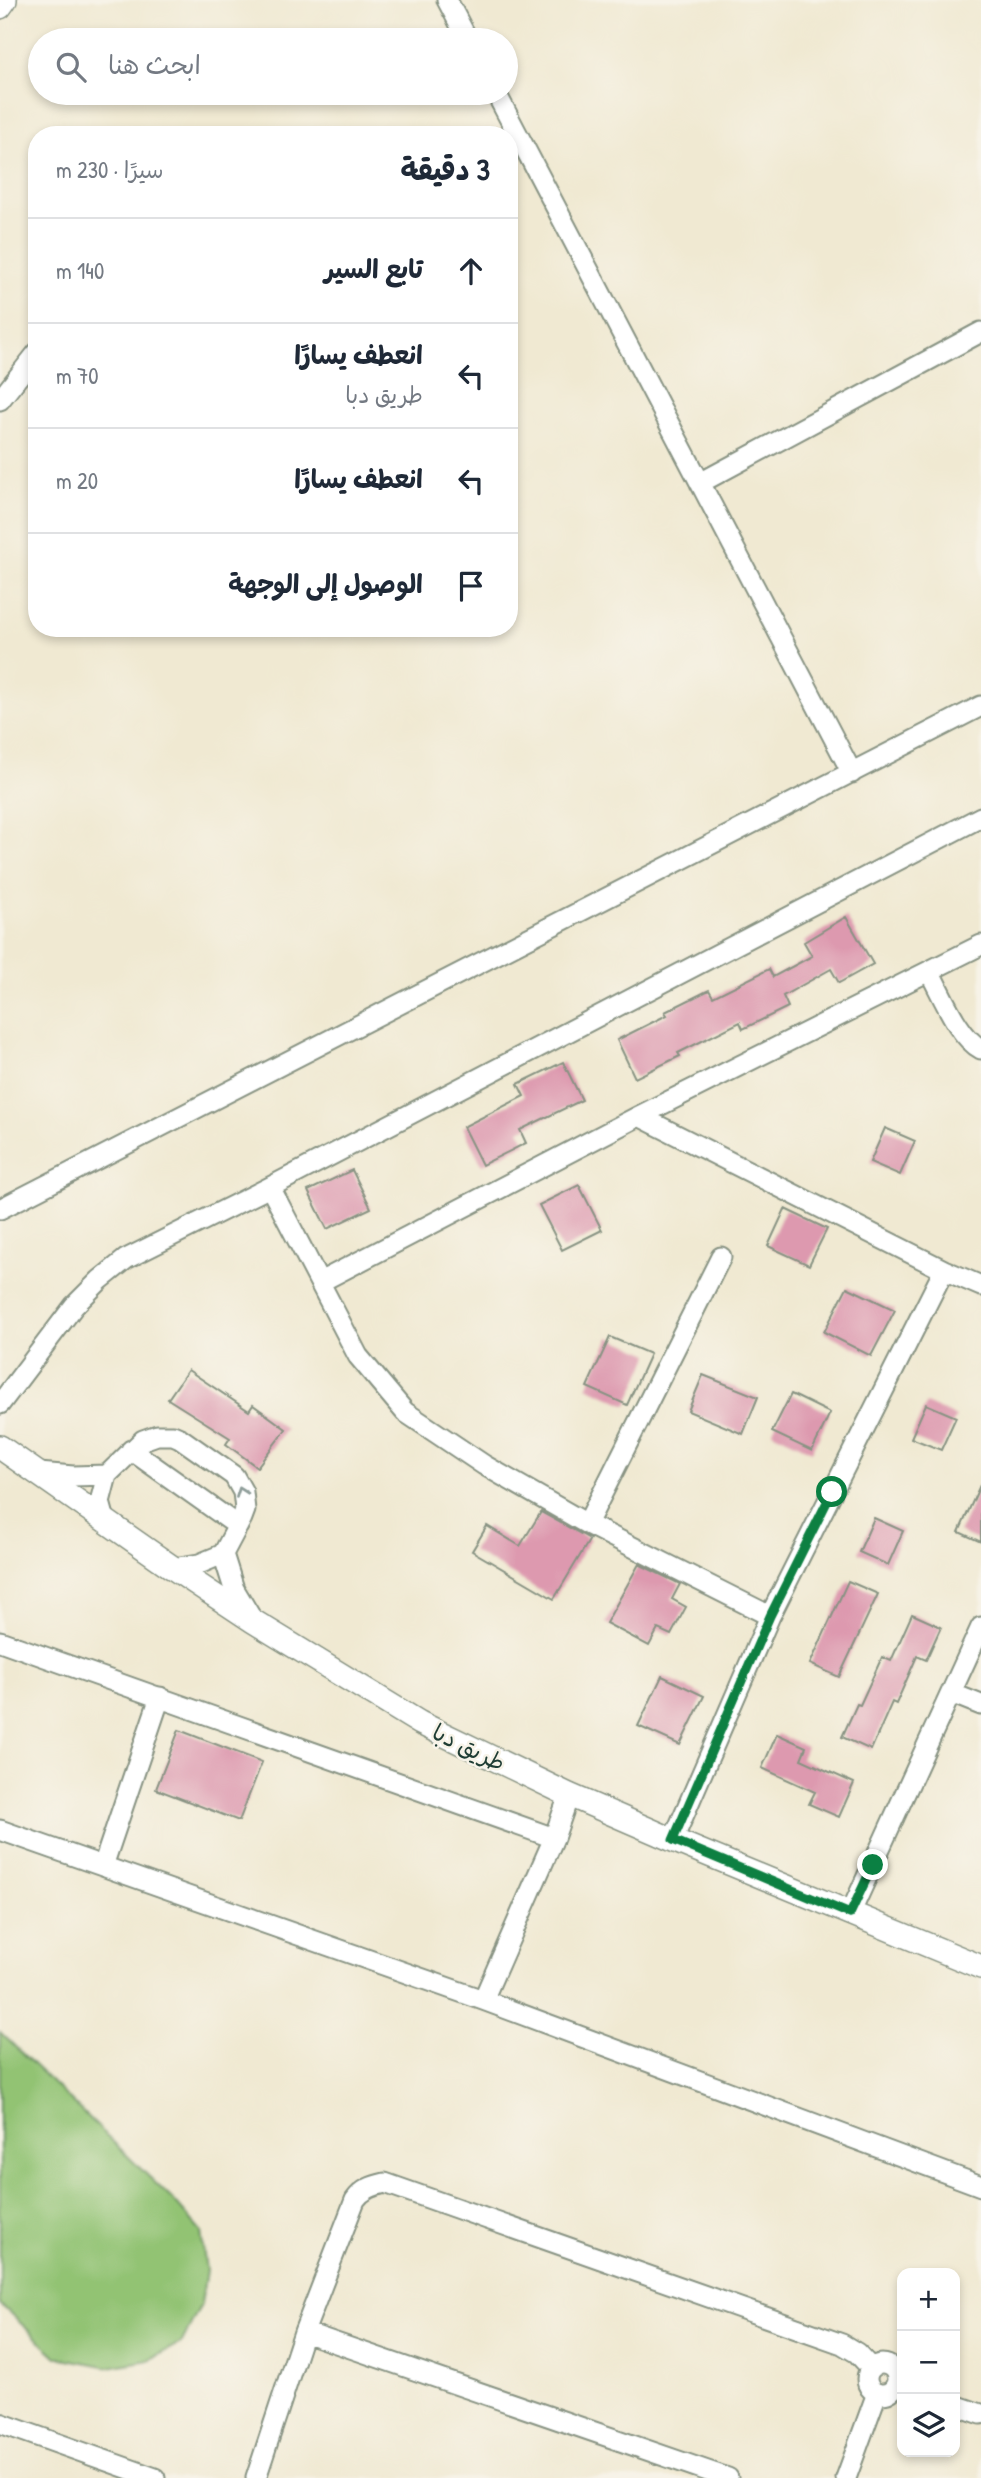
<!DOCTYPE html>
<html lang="ar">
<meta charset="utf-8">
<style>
body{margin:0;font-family:"Patrick Hand","Playpen Sans Arabic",sans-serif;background:#f6f6f7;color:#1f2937;direction:rtl}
.controls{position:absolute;right:21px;bottom:21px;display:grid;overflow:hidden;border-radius:14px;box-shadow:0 4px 10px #0003}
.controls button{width:63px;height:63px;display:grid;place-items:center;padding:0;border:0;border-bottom:2px solid #e0e1e3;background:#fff;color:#1f2937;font:35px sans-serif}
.stop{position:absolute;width:21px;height:21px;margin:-16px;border:5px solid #0b8043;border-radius:50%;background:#fff}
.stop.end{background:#0b8043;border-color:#fff;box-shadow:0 2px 7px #0008}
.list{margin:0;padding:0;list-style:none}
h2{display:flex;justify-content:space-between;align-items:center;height:91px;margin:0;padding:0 28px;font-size:30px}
h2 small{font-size:23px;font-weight:400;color:#747a83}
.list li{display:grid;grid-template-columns:46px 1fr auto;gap:21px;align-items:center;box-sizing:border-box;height:105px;padding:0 28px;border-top:2px solid #e0e1e3}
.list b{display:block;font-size:26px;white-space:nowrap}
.list p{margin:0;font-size:23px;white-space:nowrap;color:#747a83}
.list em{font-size:23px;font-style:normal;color:#747a83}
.icon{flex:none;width:38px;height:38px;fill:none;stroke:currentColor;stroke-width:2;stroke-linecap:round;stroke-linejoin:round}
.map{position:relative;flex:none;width:981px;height:2478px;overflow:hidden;direction:ltr}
.search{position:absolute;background:#fff;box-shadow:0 4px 10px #0003;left:28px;top:28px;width:490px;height:77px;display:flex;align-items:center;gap:18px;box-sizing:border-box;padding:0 24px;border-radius:38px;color:#747a83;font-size:26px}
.panel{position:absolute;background:#fff;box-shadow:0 4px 10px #0003;left:28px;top:126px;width:490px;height:511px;border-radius:28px;direction:rtl}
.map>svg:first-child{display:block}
.green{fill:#92c373;stroke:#588054;stroke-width:2}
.building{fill:#dd99af}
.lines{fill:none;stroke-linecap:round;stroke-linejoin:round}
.minor-casing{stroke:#889383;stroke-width:23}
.major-casing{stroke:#889383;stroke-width:26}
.minor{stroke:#fff;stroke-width:19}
.major{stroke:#fff;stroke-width:23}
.oneway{stroke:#8f9e9a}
.route{stroke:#0b8043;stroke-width:9}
.labels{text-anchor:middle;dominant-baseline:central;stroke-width:5;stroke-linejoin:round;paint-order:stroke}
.street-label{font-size:23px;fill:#1f3d34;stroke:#f7f3e8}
</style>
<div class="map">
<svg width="981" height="2478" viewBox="0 0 981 2478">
<rect width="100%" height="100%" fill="#f7f3e8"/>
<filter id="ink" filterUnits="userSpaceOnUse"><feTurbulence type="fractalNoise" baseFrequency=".0143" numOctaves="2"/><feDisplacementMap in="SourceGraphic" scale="14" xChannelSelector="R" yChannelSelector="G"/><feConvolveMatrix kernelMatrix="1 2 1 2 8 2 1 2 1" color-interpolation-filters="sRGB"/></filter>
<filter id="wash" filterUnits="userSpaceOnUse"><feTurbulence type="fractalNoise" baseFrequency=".00686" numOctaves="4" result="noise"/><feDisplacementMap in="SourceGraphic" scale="28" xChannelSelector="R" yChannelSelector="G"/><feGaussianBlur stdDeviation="1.57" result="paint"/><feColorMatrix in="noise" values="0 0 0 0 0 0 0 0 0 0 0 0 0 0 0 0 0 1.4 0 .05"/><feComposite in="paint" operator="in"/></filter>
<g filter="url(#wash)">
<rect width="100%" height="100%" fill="#f0e9d2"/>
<path class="green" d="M 0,2032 L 177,2204 L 201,2232 L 206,2270 L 201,2304 L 182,2342 L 149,2360 L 109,2367 L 57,2357 L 0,2304 Z"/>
<g id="blocks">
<path class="building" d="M 846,917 L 873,964 L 839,983 L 831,969 L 783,996 L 788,1007 L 743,1029 L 740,1022 L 678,1053 L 680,1056 L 635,1078 L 617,1040 L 667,1015 L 665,1012 L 709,990 L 713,997 L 769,969 L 773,977 L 812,956 L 804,942 Z
M 563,1062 L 582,1100 L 520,1130 L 526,1143 L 482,1165 L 463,1127 L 524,1096 L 518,1084 Z
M 885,1128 L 915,1141 L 900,1175 L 870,1162 Z
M 352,1170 L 371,1208 L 327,1229 L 308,1191 Z
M 579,1185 L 602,1230 L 562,1250 L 539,1205 Z
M 785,1209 L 827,1229 L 809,1265 L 768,1246 Z
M 847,1287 L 895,1310 L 871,1356 L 824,1332 Z
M 610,1337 L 650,1354 L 627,1405 L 587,1387 Z
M 188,1370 L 249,1411 L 253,1405 L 286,1429 L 257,1467 L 226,1444 L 230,1438 L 168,1399 Z
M 703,1375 L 758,1397 L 743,1434 L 688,1411 Z
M 791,1394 L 830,1413 L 812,1451 L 772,1432 Z
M 926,1404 L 956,1417 L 941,1450 L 911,1438 Z
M 981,1483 L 981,1542 L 959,1532 Z
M 541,1512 L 590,1539 L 554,1599 L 472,1551 L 487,1526 L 520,1546 Z
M 874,1518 L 903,1531 L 888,1565 L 859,1552 Z
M 639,1564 L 680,1584 L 672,1599 L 686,1607 L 671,1635 L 658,1629 L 649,1646 L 606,1623 Z
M 848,1581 L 878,1594 L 839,1677 L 810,1664 Z
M 912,1614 L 941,1627 L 926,1660 L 917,1656 L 896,1704 L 892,1702 L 871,1750 L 842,1737 L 857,1704 L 860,1705 L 882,1657 L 891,1661 Z
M 662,1676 L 704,1696 L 680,1745 L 638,1726 Z
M 179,1730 L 262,1762 L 239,1821 L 156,1789 Z
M 777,1734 L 806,1747 L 801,1759 L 854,1783 L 839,1817 L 809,1804 L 815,1792 L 762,1768 Z"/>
</g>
</g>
<g filter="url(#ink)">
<use href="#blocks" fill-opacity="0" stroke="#889383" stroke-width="2"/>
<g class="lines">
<defs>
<path id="minor" d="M 447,0 L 468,40
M 496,93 L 852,773
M 0,400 L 37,353
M 700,483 L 981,332
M 929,971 C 942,994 958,1037 981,1049
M 639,1116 L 944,1270 L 981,1286
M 270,1187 L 358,1356 L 405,1412 L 484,1465 L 587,1524 L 770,1616
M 0,1209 L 981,706
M 320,1282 L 639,1116 L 981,945
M 0,1404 L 74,1306 L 100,1280 L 126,1259 L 270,1187 L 981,817
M 131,1450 L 238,1526
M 39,1473 L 73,1476 L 107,1475
M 105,1520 L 100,1502 L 107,1475 L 143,1440 L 157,1435 L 173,1435 L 180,1438 L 234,1476 L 243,1492 L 245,1510 L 242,1518 L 223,1554 L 199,1564 L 173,1568
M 587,1524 L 721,1257
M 223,1554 L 234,1589 L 252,1619
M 0,1641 L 554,1838
M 951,1693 L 981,1705
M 0,1830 L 483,2000 L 981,2186
M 673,1840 L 770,1616 L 944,1270
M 103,1866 L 160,1697
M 850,1914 L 981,1627
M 483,2000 L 554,1838 L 569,1795
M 304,2332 L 728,2478
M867 2379a15 15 0 1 1 30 0a15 15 0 1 1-30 0Z
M 955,2405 L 981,2414
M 0,2423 L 155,2478
M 256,2478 L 304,2332 L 355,2200 C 363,2189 372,2186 385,2183 L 842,2344 L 857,2353 L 871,2368
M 846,2478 L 877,2393"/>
<path id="major" d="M 0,7 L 5,0
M 0,1447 L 173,1568 L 253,1621 L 420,1723 L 569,1795 L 673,1840 L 981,1967"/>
</defs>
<use href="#minor" class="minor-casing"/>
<use href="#major" class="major-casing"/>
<use href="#minor" class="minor"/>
<use href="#major" class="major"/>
</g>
<defs><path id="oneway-chevron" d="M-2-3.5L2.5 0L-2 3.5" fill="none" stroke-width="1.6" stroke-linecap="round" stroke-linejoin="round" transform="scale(1.75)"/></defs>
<use class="oneway" href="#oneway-chevron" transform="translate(241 1492) rotate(-110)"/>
</g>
<g class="lines" filter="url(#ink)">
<path class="route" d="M 832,1492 L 770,1616 L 673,1840 L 850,1914 L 873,1865"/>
</g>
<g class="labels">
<g class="street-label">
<text transform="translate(469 1747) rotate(26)">طريق دبا</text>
</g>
</g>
</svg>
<div class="controls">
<button>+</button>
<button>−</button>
<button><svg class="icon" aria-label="layers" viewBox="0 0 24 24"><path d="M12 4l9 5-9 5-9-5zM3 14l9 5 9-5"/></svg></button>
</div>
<div class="stop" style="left:832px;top:1492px"></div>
<div class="stop end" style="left:873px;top:1865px"></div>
<div class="search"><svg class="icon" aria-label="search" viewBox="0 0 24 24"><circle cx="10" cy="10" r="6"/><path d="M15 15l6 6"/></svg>ابحث هنا</div>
<section class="panel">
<h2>3 دقيقة<small>سيرًا · 230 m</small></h2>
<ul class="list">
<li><svg class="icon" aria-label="ahead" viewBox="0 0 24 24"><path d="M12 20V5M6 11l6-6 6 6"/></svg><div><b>تابع السير</b></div><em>140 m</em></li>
<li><svg class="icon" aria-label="left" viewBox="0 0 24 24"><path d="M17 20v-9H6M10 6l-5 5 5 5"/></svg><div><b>انعطف يسارًا</b><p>طريق دبا</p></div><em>70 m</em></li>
<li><svg class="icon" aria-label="left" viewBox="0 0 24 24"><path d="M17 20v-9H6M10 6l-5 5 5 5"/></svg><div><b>انعطف يسارًا</b></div><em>20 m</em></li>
<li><svg class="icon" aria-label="arrive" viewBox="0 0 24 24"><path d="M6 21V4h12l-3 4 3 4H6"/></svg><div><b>الوصول إلى الوجهة</b></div></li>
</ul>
</section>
</div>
